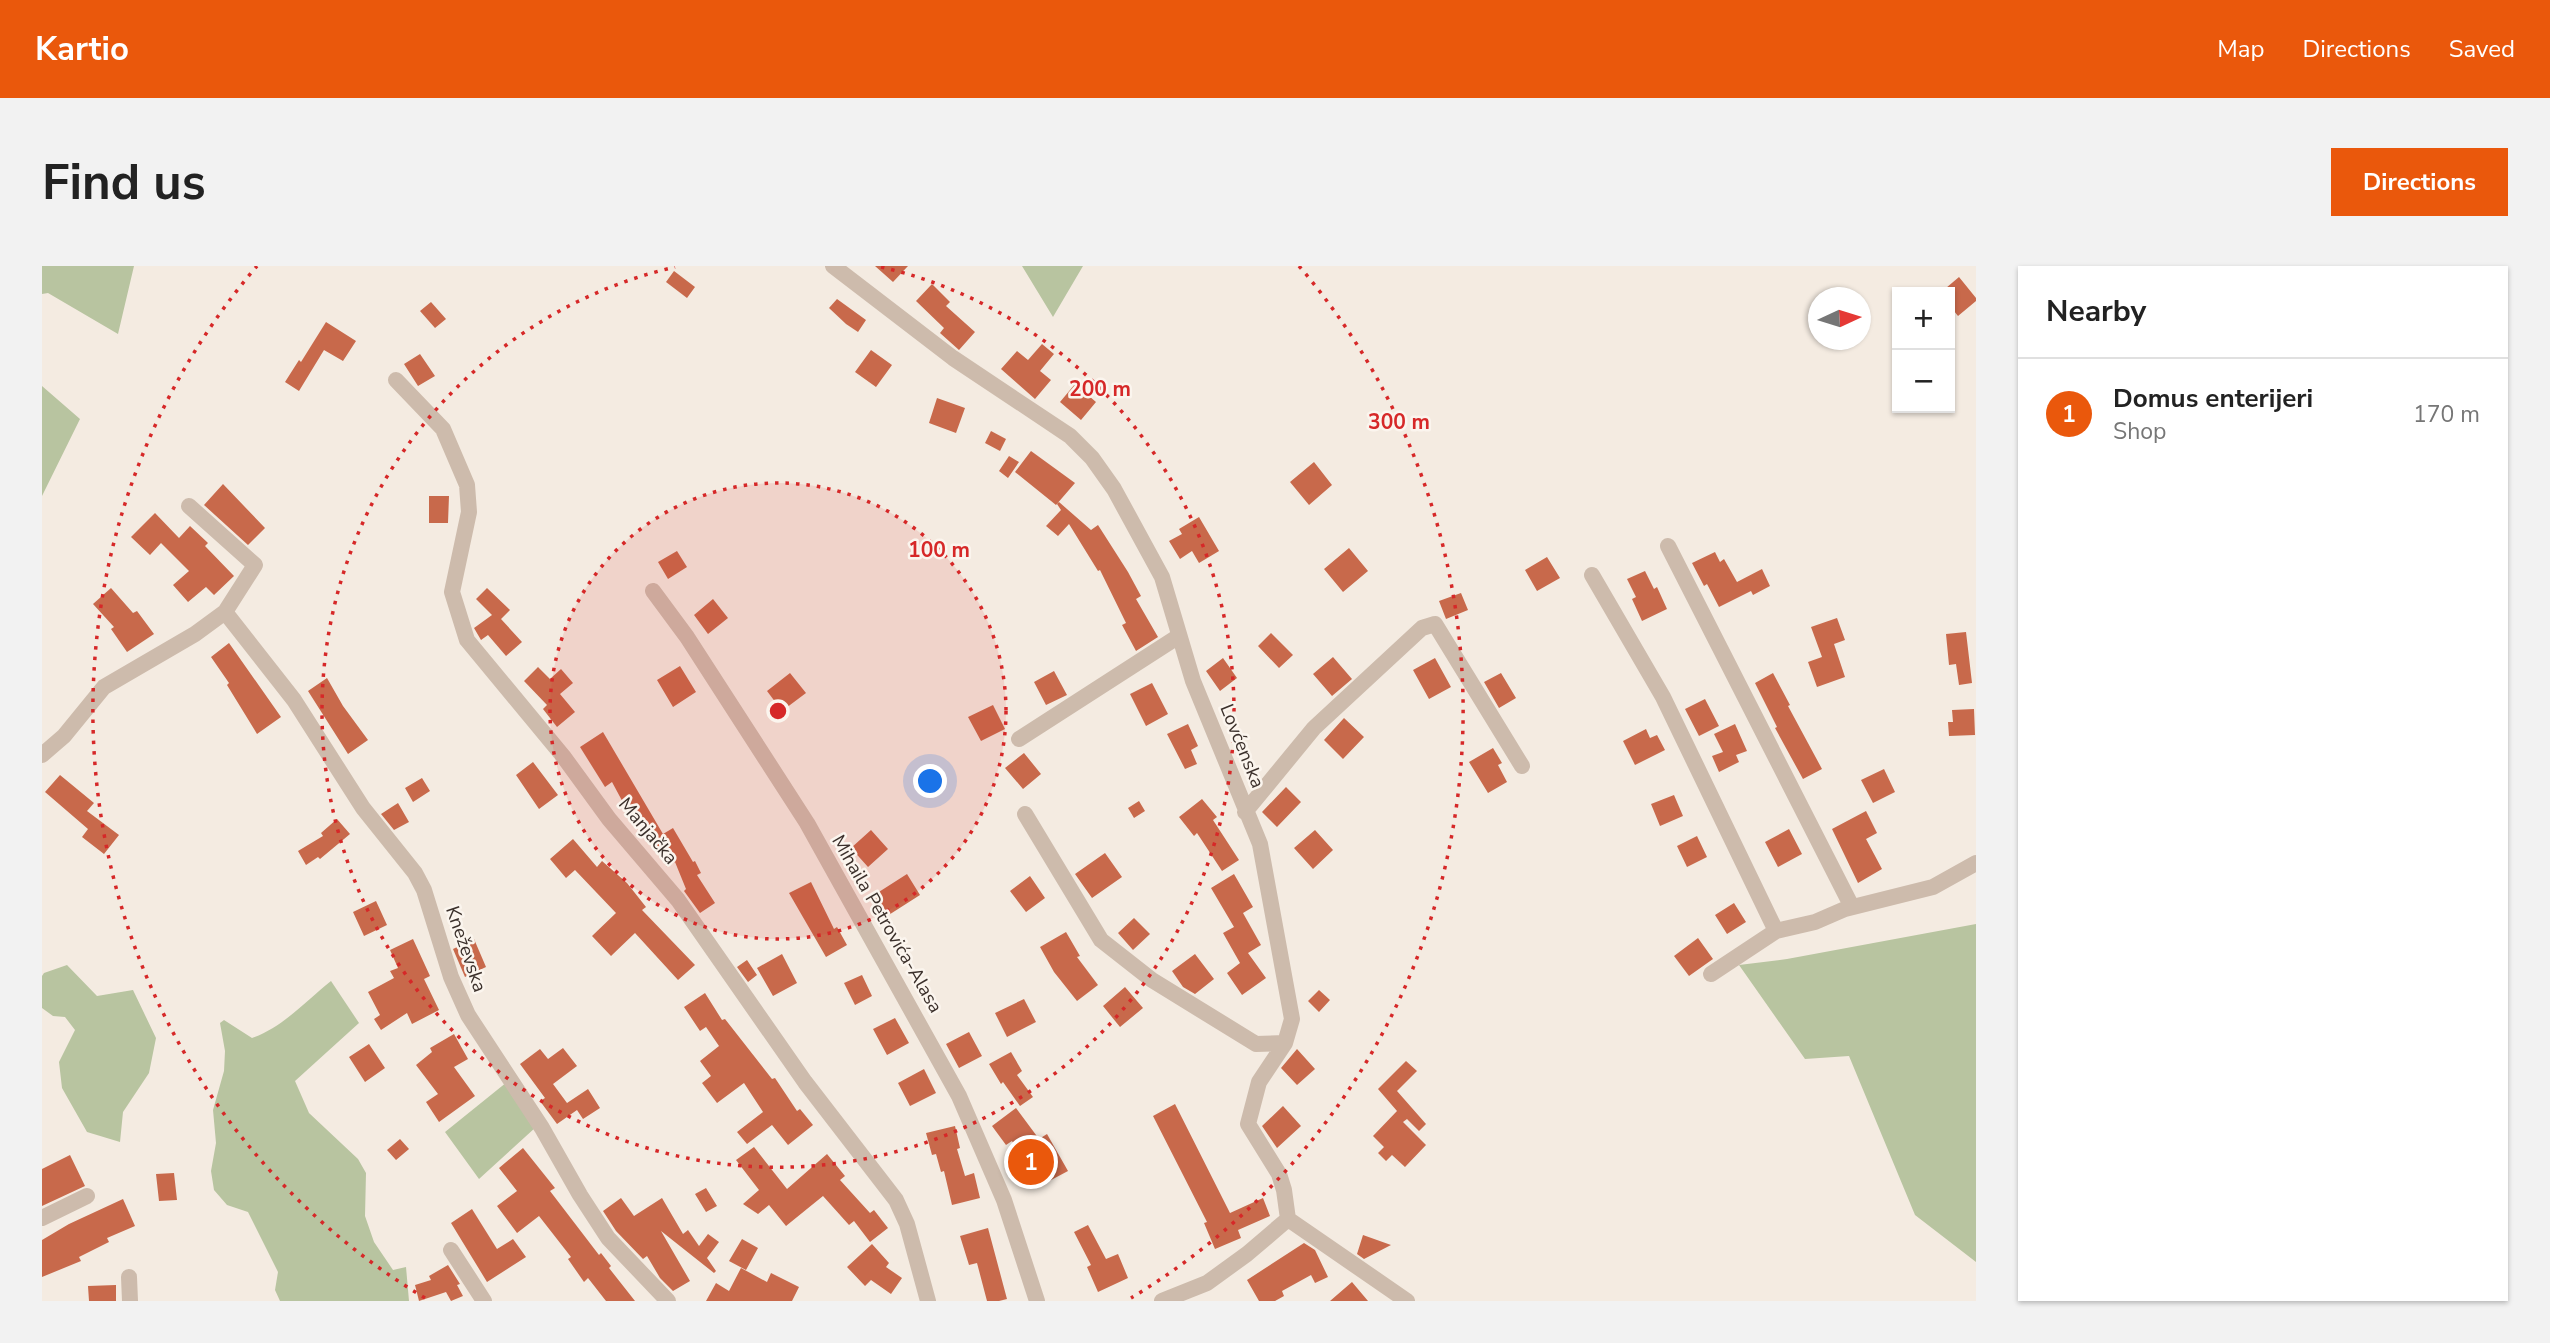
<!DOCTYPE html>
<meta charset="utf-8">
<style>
body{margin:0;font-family:"Nunito Sans",sans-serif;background:#f2f2f2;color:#222}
.controls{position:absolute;right:21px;top:21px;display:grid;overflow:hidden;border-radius:0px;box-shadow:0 2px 5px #0004}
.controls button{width:63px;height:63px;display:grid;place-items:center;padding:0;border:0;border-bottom:2px solid #e0e0e0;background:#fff;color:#222;font:35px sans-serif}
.compass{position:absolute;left:1766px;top:21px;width:63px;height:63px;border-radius:50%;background:#fff;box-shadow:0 2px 5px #0004;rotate:86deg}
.you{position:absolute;left:889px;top:516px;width:24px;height:24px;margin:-18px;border:5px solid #fff;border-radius:50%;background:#1a73e8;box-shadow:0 0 0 10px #1a73e833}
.badge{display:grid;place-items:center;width:46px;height:46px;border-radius:50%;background:#ea580c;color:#fff;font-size:23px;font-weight:700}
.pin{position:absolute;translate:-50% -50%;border:4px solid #fff;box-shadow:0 2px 7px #0006}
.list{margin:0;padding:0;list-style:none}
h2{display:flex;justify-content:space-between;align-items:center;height:91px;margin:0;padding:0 28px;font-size:30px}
h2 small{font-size:23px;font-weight:400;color:#767676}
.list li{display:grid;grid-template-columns:46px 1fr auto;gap:21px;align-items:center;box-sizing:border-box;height:112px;padding:0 28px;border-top:2px solid #e0e0e0}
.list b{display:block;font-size:26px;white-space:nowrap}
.list p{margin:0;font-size:23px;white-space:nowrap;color:#767676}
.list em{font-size:23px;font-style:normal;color:#767676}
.map{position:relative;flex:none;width:1934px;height:1035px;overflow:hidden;border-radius:0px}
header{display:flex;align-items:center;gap:42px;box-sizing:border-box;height:98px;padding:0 35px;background:#ea580c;color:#fff}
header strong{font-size:33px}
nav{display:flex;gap:38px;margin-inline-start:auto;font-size:24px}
.intro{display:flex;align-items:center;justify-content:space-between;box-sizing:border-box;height:168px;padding:0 42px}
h1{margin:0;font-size:49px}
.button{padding:18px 32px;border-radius:0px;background:#ea580c;color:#fff;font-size:24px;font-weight:700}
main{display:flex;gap:42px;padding:0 42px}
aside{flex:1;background:#fff;border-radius:0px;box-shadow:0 2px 5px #0004}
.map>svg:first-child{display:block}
.green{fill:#b8c4a0}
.building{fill:#c8694b}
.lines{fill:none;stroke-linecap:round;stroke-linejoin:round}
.street{stroke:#cdbbac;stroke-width:16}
.ring{fill:none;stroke:#d62828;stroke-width:3.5;stroke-dasharray:3.5 7}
.labels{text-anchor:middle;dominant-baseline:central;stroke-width:5;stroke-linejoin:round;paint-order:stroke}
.street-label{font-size:19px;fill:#3b302b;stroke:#fbf5ee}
.centre{fill:#d62828;stroke:#fbf5ee;stroke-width:3.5}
.ring-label{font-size:21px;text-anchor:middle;font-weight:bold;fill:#d62828;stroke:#fbf5ee;stroke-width:5;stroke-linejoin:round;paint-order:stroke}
</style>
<header>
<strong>Kartio</strong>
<nav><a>Map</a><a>Directions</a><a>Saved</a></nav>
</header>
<div class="intro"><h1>Find us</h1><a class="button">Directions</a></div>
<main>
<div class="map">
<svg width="1934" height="1035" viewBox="0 0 1934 1035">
<rect width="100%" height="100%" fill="#f4ebe1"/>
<path class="green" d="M 0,0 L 92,0 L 76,68 L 6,27 L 0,28 Z
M 980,0 L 1041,0 L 1011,51 Z
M 0,120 L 38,153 L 0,230 Z
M 1934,658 L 1934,996 L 1873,949 L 1807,790 L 1763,793 L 1697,699 L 1745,693 Z
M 25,699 L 55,730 L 91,724 L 114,772 L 107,807 L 81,846 L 78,876 L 45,866 L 20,822 L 17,796 L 33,764 L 23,751 L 11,750 L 0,742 L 0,710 L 2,707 Z
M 289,715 L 317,757 L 253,815 L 267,847 L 316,893 L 324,907 L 323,950 L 332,976 L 351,1004 L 364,1001 L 367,1035 L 238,1035 L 233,1024 L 236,1006 L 206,946 L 185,939 L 172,924 L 169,905 L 174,877 L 171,844 L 182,805 L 183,785 L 178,757 L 182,754 L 210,772 C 240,762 265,734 289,715 Z
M 465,816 L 494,861 L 437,913 L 403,866 Z"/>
<path class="building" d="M 833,0 L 866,0 L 851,16 Z
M 632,5 L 653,21 L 645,32 L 624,16 Z
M 1917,11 L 1934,32 L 1934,35 L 1916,50 L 1908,40 L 1908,26 L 1904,22 Z
M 890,18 L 908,36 L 904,40 L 933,66 L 917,84 L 898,67 L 902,62 L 874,35 Z
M 795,33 L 824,54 L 816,66 L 804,58 L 787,42 Z
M 389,36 L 404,53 L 393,62 L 378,45 Z
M 284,56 L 314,75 L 301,95 L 282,84 L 257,125 L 243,116 L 257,94 L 259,96 Z
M 1000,78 L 1012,88 L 998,105 L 1009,114 L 993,133 L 959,103 L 975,85 L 986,94 Z
M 829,84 L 850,99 L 834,121 L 813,106 Z
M 378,88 L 393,110 L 376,120 L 362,98 Z
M 1033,118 L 1054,136 L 1039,154 L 1018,136 Z
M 895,132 L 923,142 L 914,167 L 887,157 Z
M 949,165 L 964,173 L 958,185 L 943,177 Z
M 989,185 L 1033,217 L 1014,239 L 973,206 Z
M 967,190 L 977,196 L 966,212 L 957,205 Z
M 1272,196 L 1290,219 L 1267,239 L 1248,216 Z
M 181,218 L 223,262 L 206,279 L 162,239 Z
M 387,230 L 407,230 L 406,257 L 387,257 Z
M 1017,236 L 1049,264 L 1056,259 L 1086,306 L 1099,330 L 1094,333 L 1116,371 L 1094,385 L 1080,359 L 1084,357 L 1058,304 L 1056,305 L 1027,258 L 1016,270 L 1004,260 L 1019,244 L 1015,238 Z
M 113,247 L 137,272 L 148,260 L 166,277 L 163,280 L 192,310 L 172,329 L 164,321 L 146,336 L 131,319 L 147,305 L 119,277 L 108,289 L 89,271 Z
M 1157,251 L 1177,285 L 1157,297 L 1150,285 L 1138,293 L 1127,275 L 1140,268 L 1137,263 Z
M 1307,282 L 1326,305 L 1301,326 L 1282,303 Z
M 635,285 L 645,301 L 626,313 L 616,296 Z
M 1673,286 L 1678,296 L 1682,293 L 1695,316 L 1720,303 L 1728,320 L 1711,329 L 1709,325 L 1677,341 L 1665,318 L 1662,320 L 1650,297 Z
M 1505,291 L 1518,312 L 1495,325 L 1483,304 Z
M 1603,305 L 1612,323 L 1615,321 L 1625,343 L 1600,355 L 1590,333 L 1594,331 L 1585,313 Z
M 69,322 L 91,347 L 95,345 L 112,368 L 85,386 L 69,363 L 72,361 L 51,338 Z
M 445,322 L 468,344 L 459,353 L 480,376 L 464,390 L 446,369 L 439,374 L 432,362 L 450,349 L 434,333 Z
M 1419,327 L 1426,344 L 1404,353 L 1397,335 Z
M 671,333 L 686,352 L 666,368 L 652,349 Z
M 1795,352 L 1803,374 L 1792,378 L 1803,411 L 1775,421 L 1766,396 L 1780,391 L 1769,361 Z
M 1924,366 L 1930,417 L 1917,419 L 1914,398 L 1907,399 L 1904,368 Z
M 1229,367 L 1251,389 L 1237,402 L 1216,380 Z
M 187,377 L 239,451 L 215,468 L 185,419 L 187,417 L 169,391 Z
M 1291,391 L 1310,413 L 1290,430 L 1271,408 Z
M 1181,392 L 1195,412 L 1178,425 L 1164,405 Z
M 1393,392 L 1409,421 L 1387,433 L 1371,404 Z
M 638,400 L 654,426 L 631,441 L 615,414 Z
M 496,401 L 508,413 L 519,403 L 531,417 L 518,428 L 533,446 L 515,461 L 501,443 L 505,439 L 482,415 Z
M 1012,405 L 1025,429 L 1004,439 L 992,416 Z
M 748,407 L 764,427 L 740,445 L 725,425 Z
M 1459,407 L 1474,432 L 1457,442 L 1442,416 Z
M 1731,407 L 1748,439 L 1746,440 L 1780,503 L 1761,513 L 1733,462 L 1735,461 L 1713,417 Z
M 285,412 L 301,440 L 326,474 L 306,488 L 266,425 Z
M 1110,417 L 1126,448 L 1104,460 L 1088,428 Z
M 1663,433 L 1677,460 L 1657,470 L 1643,443 Z
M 951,439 L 963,463 L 939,475 L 926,451 Z
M 1932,443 L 1933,469 L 1907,470 L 1906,456 L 1911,456 L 1910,444 Z
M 1302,452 L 1322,471 L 1301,493 L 1282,474 Z
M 1146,458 L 1156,480 L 1149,484 L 1155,498 L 1143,503 L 1125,468 Z
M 1693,458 L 1705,485 L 1694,489 L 1697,496 L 1677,506 L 1670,490 L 1681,486 L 1672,468 Z
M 1604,463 L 1608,472 L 1615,469 L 1623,484 L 1593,499 L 1581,475 Z
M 561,466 L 621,568 L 631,562 L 651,596 L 653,595 L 659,607 L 655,609 L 673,637 L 658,647 L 642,625 L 644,623 L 633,596 L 625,601 L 604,567 L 599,570 L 570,516 L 563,521 L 538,481 Z
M 1451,482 L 1460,497 L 1456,499 L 1465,516 L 1446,527 L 1427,496 Z
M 982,487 L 999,508 L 981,523 L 963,502 Z
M 491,496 L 516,529 L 497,543 L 474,509 Z
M 1842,503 L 1853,526 L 1831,537 L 1819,514 Z
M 18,509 L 52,537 L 45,545 L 77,569 L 62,588 L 40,571 L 46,563 L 3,526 Z
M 380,512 L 388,525 L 371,536 L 363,522 Z
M 1244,521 L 1259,536 L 1235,561 L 1220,546 Z
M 1632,529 L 1641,550 L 1618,560 L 1609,538 Z
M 1160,533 L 1175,551 L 1171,554 L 1197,594 L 1180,605 L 1155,567 L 1152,570 L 1137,551 Z
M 1097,535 L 1103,545 L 1092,552 L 1086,542 Z
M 356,537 L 367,556 L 352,564 L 339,548 Z
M 1824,545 L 1835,567 L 1824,573 L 1840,603 L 1816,617 L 1790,563 Z
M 295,553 L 308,568 L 278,593 L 276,591 L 264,599 L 256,585 L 281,570 L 279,567 Z
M 1747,563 L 1760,588 L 1736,601 L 1723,576 Z
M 829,564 L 846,583 L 826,601 L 809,582 Z
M 1273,564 L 1291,584 L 1271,603 L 1252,582 Z
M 1655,570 L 1665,591 L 1645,601 L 1635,580 Z
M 531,573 L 555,601 L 560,595 L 585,617 L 604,641 L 600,644 L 653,699 L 636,714 L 593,667 L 569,690 L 550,670 L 574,647 L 533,604 L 524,612 L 508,593 Z
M 1063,587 L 1080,611 L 1050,632 L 1033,608 Z
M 865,608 L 878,629 L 842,652 L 829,631 Z
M 1192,608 L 1211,641 L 1201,647 L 1219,679 L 1206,687 L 1224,712 L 1200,729 L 1185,707 L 1198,697 L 1181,667 L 1192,661 L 1169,622 Z
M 988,610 L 1003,632 L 984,646 L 968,625 Z
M 769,616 L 792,663 L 795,661 L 805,679 L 784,691 L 747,627 Z
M 334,635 L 345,659 L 322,670 L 311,646 Z
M 1692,637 L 1704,656 L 1685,668 L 1673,649 Z
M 1092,652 L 1108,668 L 1091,684 L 1076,667 Z
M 1024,666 L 1038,690 L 1035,691 L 1056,719 L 1035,735 L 1012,706 L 998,681 Z
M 1656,672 L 1671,693 L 1647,710 L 1632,690 Z
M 371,673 L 388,710 L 382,713 L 397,744 L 370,758 L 365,747 L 339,764 L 332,753 L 338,749 L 326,726 L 352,712 L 348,705 L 356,702 L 348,684 Z
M 432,673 L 444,701 L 423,711 L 411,683 Z
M 740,688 L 755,717 L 731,730 L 715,702 Z
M 1153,688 L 1172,713 L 1153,728 L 1141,721 L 1130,705 Z
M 705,694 L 715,709 L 706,716 L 695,701 Z
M 820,709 L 830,730 L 813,739 L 802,717 Z
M 1083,721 L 1101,742 L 1078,761 L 1061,740 Z
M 1277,724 L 1288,734 L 1277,746 L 1266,735 Z
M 663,727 L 680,754 L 683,753 L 730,813 L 733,812 L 755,845 L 758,843 L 771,859 L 746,879 L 730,859 L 705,878 L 695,866 L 721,846 L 702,817 L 675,837 L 660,817 L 669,810 L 658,795 L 677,780 L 664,761 L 658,765 L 642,741 Z
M 982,733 L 994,756 L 965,771 L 953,747 Z
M 853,752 L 867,777 L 845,789 L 831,763 Z
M 927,766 L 940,790 L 917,802 L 904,778 Z
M 412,768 L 426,793 L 412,801 L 433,830 L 397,856 L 384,836 L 396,828 L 374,799 L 390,786 L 388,782 Z
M 327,778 L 343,802 L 323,816 L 307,791 Z
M 521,782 L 535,800 L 511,818 L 525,837 L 546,823 L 558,842 L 541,853 L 535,844 L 515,858 L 498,835 L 503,832 L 478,798 L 498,783 L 506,793 Z
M 1255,783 L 1273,803 L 1255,819 L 1239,802 Z
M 969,786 L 980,805 L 975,809 L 991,831 L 978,840 L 961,816 L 959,818 L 947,798 Z
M 1364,795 L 1375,805 L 1355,825 L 1384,858 L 1377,865 L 1365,853 L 1361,856 L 1384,879 L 1363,901 L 1350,889 L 1344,895 L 1336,887 L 1342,881 L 1331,870 L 1355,845 L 1336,823 Z
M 882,803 L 894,827 L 868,840 L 856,817 Z
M 1133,838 L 1188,947 L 1221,932 L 1228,950 L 1196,964 L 1199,972 L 1173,983 L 1162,957 L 1165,956 L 1111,850 Z
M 1241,840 L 1259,860 L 1235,882 L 1220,860 Z
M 974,842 L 997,873 L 1005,868 L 1026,905 L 996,921 L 970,875 L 964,879 L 950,860 Z
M 913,860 L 918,882 L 915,883 L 923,910 L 932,907 L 938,932 L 910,939 L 902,905 L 899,906 L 894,888 L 890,889 L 884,867 Z
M 358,873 L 367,883 L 354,894 L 345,884 Z
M 712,881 L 745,923 L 785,888 L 803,910 L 798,914 L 828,947 L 832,944 L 846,962 L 828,976 L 812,955 L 807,959 L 781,930 L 744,960 L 727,939 L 716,948 L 701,938 L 717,924 L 694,894 Z
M 481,882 L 513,922 L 508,925 L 557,989 L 559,987 L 569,1000 L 567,1002 L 593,1035 L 564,1035 L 546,1012 L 542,1016 L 526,993 L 529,991 L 497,950 L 475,967 L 455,940 L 475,925 L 457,902 Z
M 28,889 L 43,920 L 0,940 L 0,903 Z
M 132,907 L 135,934 L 117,935 L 114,908 Z
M 664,922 L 675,940 L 664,946 L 653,928 Z
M 579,932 L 592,950 L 620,932 L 641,968 L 646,964 L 657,980 L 666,968 L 677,976 L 665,992 L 674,1005 L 672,1007 L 619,965 L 648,1015 L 631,1025 L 618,1012 L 605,990 L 601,993 L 574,965 L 561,945 Z
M 81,933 L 93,960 L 65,972 L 67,976 L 37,991 L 39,995 L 0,1011 L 0,974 L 27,958 Z
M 430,943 L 455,983 L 471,973 L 484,991 L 445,1016 L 409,957 Z
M 1046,959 L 1064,993 L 1076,988 L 1086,1012 L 1056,1026 L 1045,1001 L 1049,999 L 1032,966 Z
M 946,962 L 965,1033 L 957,1035 L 945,1035 L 935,997 L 927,999 L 918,970 Z
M 1321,969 L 1349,979 L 1322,993 L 1315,988 Z
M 700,973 L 716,982 L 704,1004 L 687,995 Z
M 1262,977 L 1273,984 L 1286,1011 L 1273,1017 L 1269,1009 L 1240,1025 L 1242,1030 L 1233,1035 L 1217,1035 L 1205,1014 Z
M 830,978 L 847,997 L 844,1001 L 860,1012 L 849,1028 L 829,1014 L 823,1020 L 805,1001 Z
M 406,999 L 418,1018 L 415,1019 L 421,1030 L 409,1035 L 404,1026 L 377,1035 L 373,1019 L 389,1014 L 387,1010 Z
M 699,1002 L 725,1016 L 729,1007 L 757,1021 L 750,1035 L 664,1035 L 674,1017 L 687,1025 Z
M 1310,1016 L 1326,1035 L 1288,1035 Z
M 74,1019 L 74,1035 L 47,1035 L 46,1020 Z"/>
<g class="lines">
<path class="street" d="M 791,0 L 911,92 L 1028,170 L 1050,192 L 1072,223 L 1120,311 L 1151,415 L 1218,578 L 1250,753 L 1243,777 L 1217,816 L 1206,858 L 1237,908 L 1242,924 L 1246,953 L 1205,988 L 1165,1017 L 1120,1035
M 354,114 L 401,163 L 425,219 L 427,246 L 410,326 L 425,374 L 521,490 L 567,553 L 636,634 L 763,816 L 854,934 L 865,958 L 886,1035
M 1626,280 L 1810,641
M 1550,309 L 1621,431 L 1734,665
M 611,325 L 645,371 L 765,557 L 917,830 L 962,934 L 995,1035
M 183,346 L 252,434 L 321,542 L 373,607 L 382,624 L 409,711 L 426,749 L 500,862 L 538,929 L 566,972 L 626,1035
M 977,473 L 1137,370
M 0,489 L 22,470 L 62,421 L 153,368 L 183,346 L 213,299 L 147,240
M 1203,546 L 1272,462 L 1380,362 L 1393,358 L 1480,500
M 983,548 L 1059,674 L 1110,714 L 1214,778 L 1243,777
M 1669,708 L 1734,665 L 1773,656 L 1803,643 L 1891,621 L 1934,597
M 0,952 L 45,930
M 1246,953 L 1365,1035
M 409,984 L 442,1035
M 87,1011 L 88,1035"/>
</g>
<circle cx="736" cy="445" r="228" fill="#d62828" fill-opacity=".12"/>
<g class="ring">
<circle cx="736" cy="445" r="228"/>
<path d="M839 1A456 456 0 1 1 633 1"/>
<path d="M383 1032A685 685 0 0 1 215 0M1257 0A685 685 0 0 1 1089 1032"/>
</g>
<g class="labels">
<g class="street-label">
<text transform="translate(1200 480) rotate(68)">Lovćenska</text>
<text transform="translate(606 565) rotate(50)">Manjačka</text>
<text transform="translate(845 658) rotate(60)">Mihaila Petrovića-Alasa</text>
<text transform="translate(424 683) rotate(71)">Kneževska</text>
</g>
</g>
<circle cx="736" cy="445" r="10" class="centre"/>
<g class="ring-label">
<text x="1058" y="130">200 m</text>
<text x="1357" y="163">300 m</text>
<text x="897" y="291">100 m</text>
</g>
</svg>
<div class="controls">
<button>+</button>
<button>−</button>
</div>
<svg class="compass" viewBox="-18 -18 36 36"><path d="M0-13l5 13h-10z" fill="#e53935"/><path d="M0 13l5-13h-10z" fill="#767676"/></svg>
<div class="you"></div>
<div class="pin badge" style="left:989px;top:896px">1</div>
</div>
<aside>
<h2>Nearby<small></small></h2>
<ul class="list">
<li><span class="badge">1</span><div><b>Domus enterijeri</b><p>Shop</p></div><em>170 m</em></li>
</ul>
</aside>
</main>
